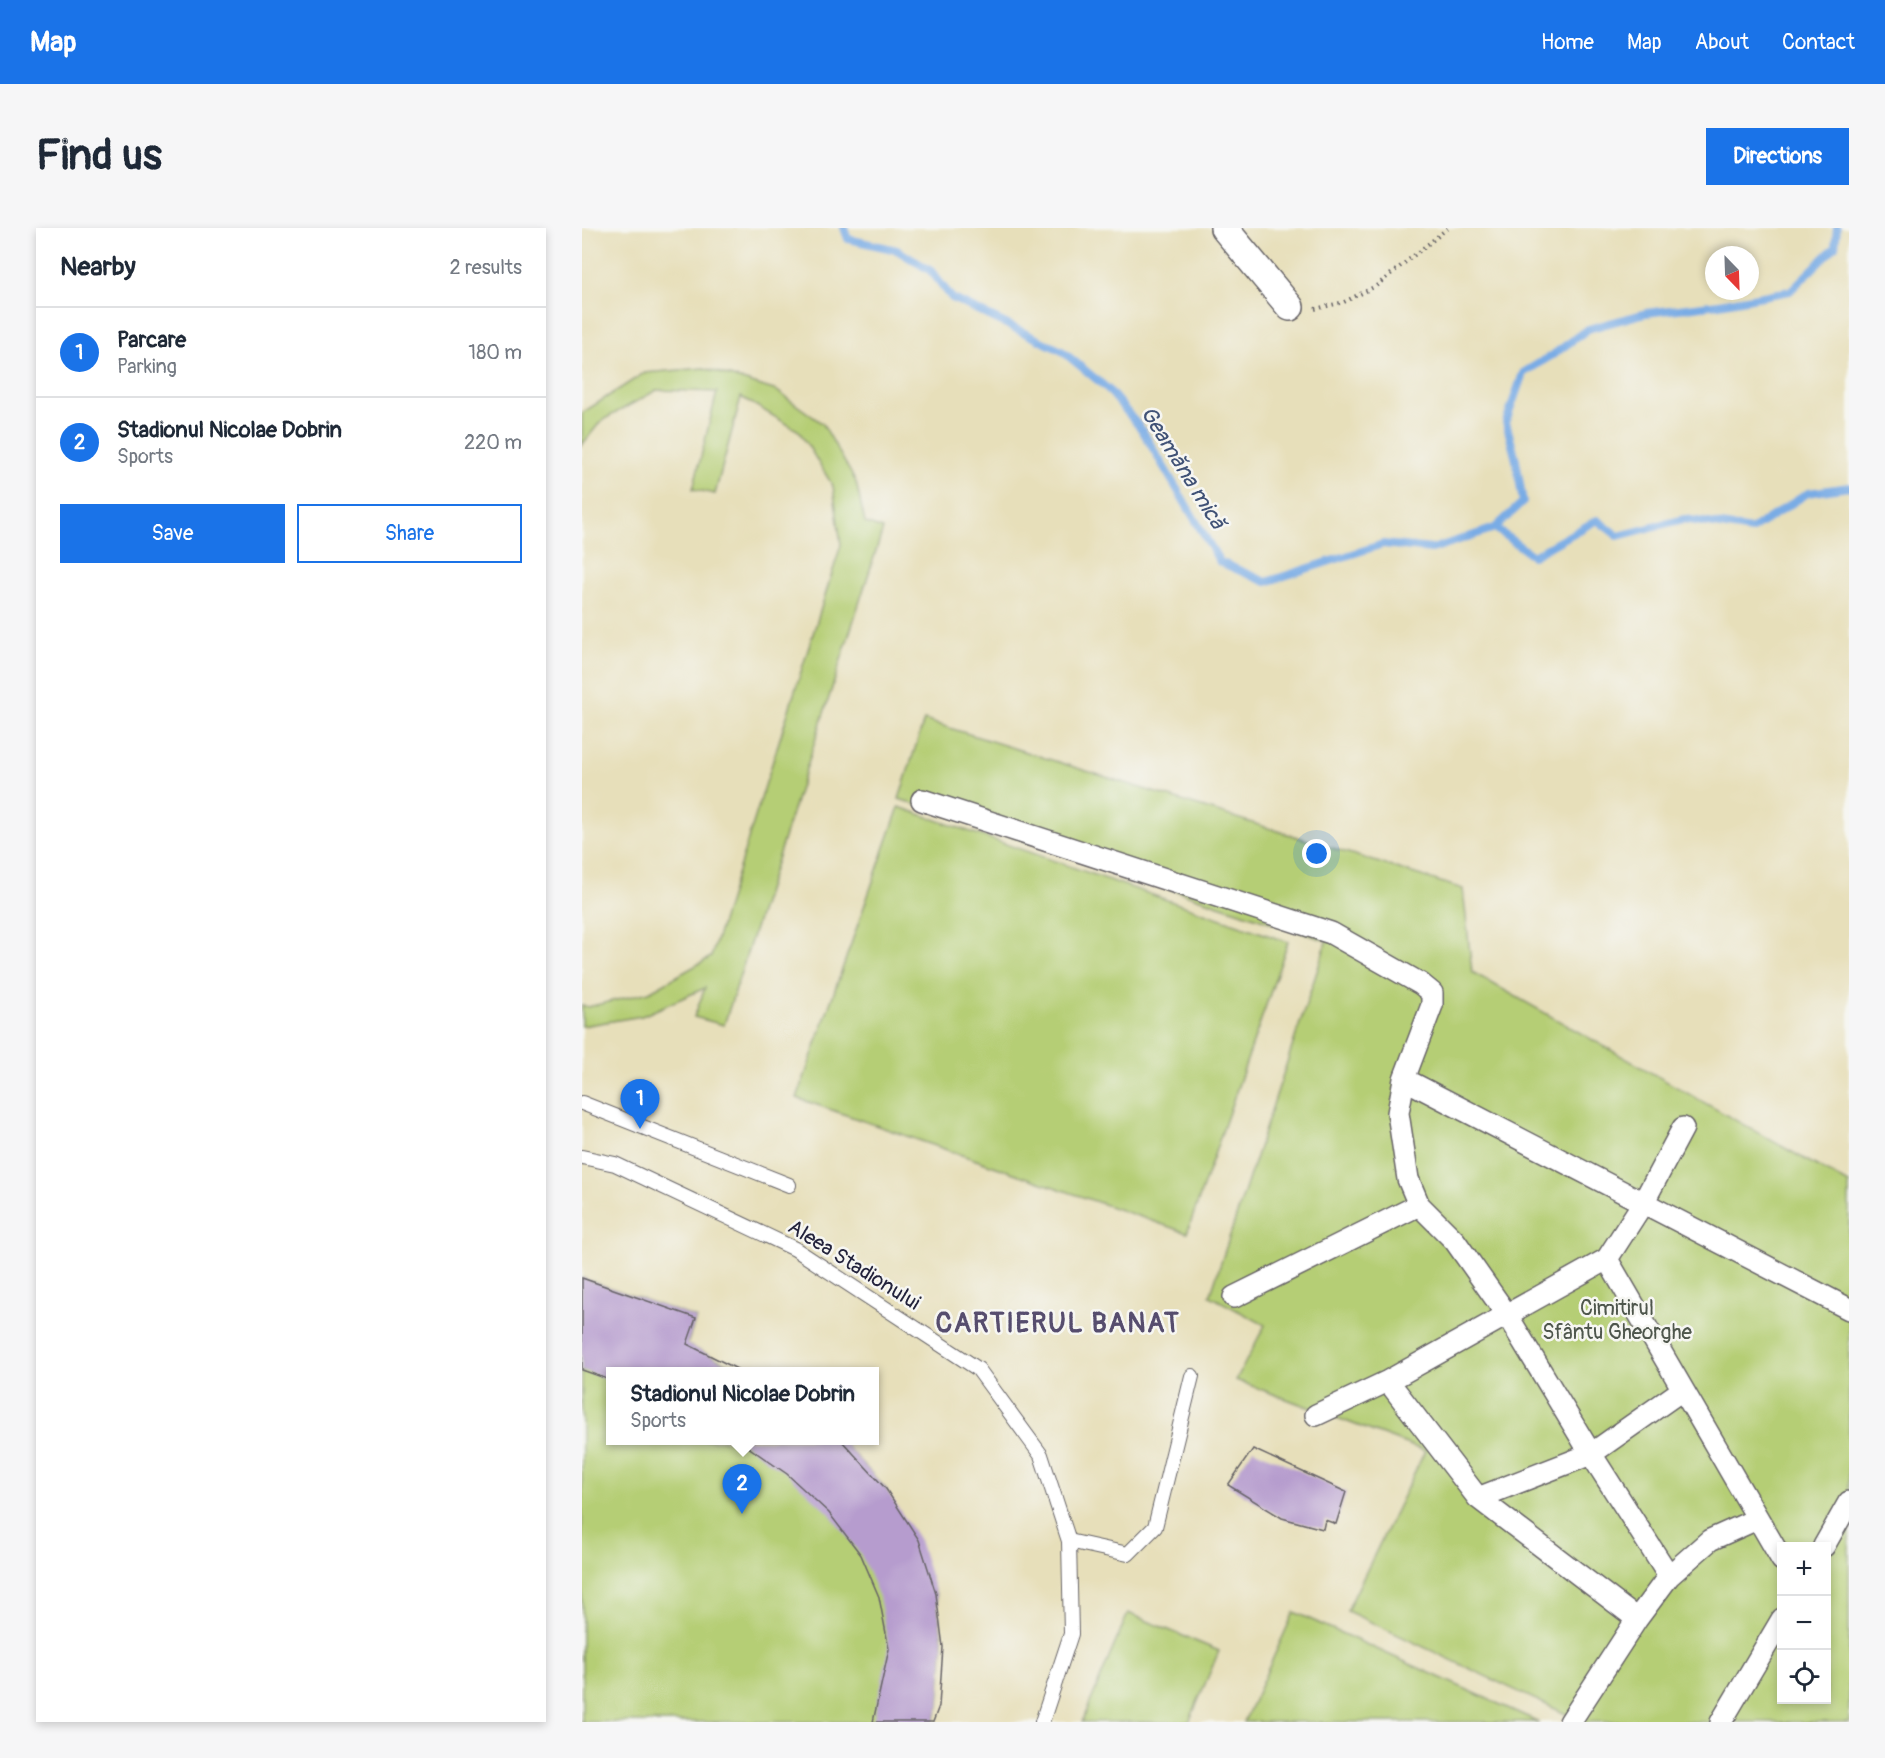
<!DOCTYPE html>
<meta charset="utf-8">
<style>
body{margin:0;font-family:Pangolin,sans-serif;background:#f6f6f7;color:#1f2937}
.controls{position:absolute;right:18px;bottom:18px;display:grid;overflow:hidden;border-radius:0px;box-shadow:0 3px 9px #0003}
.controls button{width:54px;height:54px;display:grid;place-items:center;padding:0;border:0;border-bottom:2px solid #e0e1e3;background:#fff;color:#1f2937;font:30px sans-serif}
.compass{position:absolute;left:1123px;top:18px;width:54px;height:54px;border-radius:50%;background:#fff;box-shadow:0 3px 9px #0003;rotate:157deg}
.you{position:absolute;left:735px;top:626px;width:21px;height:21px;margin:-15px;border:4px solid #fff;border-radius:50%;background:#1a73e8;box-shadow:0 0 0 9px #1a73e833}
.badge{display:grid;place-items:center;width:39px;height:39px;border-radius:50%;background:#1a73e8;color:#fff;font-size:20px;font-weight:700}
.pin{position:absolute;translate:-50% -50px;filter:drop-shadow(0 2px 3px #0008)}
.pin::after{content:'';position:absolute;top:32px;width:21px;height:18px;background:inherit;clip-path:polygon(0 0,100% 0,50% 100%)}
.popup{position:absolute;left:24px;top:1139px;width:273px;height:78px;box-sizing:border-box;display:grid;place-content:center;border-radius:0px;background:#fff;filter:drop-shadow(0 2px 4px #0005);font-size:20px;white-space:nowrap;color:#747a83}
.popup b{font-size:22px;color:#1f2937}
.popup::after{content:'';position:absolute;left:50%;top:100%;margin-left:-12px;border:12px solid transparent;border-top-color:#fff}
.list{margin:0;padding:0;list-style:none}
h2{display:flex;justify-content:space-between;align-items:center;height:78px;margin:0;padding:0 24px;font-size:26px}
h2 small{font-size:20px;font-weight:400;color:#747a83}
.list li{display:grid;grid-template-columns:39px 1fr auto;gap:18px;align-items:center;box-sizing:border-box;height:90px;padding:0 24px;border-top:2px solid #e0e1e3}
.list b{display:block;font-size:22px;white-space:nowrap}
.list p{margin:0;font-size:20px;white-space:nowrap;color:#747a83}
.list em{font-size:20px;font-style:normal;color:#747a83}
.actions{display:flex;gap:12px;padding:18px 24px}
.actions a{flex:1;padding:14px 0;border:2px solid #1a73e8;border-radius:0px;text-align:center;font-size:21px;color:#1a73e8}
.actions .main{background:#1a73e8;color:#fff}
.icon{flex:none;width:33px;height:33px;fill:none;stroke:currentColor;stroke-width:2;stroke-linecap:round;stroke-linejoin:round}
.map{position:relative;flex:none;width:1267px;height:1494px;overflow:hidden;border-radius:0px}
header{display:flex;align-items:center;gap:36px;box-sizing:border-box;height:84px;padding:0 30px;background:#1a73e8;color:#fff}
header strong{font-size:28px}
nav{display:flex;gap:33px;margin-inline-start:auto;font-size:21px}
.intro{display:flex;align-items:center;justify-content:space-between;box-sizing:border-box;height:144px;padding:0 36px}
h1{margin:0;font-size:42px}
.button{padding:15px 27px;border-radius:0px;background:#1a73e8;color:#fff;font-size:21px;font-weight:700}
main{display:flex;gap:36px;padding:0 36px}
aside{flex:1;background:#fff;border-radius:0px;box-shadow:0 3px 9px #0003}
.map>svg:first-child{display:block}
.green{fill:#b5ce74;stroke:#6c7858;stroke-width:1.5;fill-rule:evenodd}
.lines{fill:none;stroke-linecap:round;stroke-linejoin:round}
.stream{stroke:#79ace5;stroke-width:8}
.building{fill:#b69cce}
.service-casing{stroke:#676467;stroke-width:16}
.pedestrian-casing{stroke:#676467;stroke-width:24}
.minor-casing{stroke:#676467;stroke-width:30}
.path{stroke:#676467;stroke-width:4;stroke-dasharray:1.5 4.5;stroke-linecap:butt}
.service{stroke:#fff;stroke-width:14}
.pedestrian{stroke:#fff;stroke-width:21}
.minor{stroke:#fff;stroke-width:27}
.labels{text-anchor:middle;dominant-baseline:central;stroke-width:5;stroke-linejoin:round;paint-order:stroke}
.street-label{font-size:21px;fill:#22223b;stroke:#f6f6f2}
.park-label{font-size:21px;fill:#4e564c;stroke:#f6f6f2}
.water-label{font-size:22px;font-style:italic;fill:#405276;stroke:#f6f6f2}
.district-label{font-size:27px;font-weight:bold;letter-spacing:1.5px;fill:#564d6e;stroke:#f6f6f2}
</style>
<header>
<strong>Map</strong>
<nav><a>Home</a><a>Map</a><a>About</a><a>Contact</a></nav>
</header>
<div class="intro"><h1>Find us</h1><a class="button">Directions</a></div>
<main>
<aside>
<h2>Nearby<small>2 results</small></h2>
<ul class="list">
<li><span class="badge">1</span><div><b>Parcare</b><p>Parking</p></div><em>180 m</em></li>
<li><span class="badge">2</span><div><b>Stadionul Nicolae Dobrin</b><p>Sports</p></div><em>220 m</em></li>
</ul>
<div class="actions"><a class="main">Save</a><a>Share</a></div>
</aside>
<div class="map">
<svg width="1267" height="1494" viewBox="0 0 1267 1494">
<rect width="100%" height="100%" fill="#f6f6f2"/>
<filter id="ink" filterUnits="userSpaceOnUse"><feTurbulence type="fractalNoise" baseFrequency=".0167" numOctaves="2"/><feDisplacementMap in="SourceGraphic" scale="12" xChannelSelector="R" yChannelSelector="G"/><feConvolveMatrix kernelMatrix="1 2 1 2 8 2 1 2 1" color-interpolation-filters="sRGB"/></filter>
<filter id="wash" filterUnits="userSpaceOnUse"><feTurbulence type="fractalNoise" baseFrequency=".008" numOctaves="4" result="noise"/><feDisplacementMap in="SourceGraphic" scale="24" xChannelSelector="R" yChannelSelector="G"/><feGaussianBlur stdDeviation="1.35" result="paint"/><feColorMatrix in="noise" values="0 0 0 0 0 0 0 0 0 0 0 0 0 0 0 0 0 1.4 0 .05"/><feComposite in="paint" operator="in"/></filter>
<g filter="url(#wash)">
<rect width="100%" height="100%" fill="#e7dfba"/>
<path class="green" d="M 122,140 L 195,163 L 241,196 L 274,254 L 283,295 L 301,301 L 142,797 L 112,789 L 123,760 L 60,788 L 0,798 L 0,777 L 6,779 L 67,764 L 129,729 L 259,317 L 251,258 L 217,203 L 159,169 L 133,266 L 111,261 L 135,164 L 75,162 L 19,193 L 0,217 L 0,185 L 62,145 Z
M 342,492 L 881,661 L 890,744 L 1267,956 L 1267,1494 L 984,1494 L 986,1487 L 765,1383 L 843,1223 L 654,1152 L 683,1097 L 628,1068 L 745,713 L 317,571 ZM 1200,1318 L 1244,1318 L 1244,1472 L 1200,1472 Z
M 317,579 L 706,714 L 605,1005 L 215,870 Z
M 0,1050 L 114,1090 L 105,1117 L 161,1143 L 28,1144 L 28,1212 L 259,1213 L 304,1261 L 354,1366 L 361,1419 L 357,1478 L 351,1494 L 0,1494 Z
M 712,1384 L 957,1494 L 662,1494 Z
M 546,1385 L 637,1423 L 607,1494 L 500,1494 Z"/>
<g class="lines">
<path class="stream" d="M 262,0 L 266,11 L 315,22 L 349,43 L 370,70 L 480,123 L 526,161 L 560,202 L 638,334 L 684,354 L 801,316 L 850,321 L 913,300 L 941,274 L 934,232 L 924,194 L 941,145 L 972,126 L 1006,101 L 1064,85 L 1137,76 L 1208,63 L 1253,19 L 1255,0
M 913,300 L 951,328 L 1015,292 L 1036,308 L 1102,291 L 1169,302 L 1226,265 L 1267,259"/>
</g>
<g id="blocks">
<path class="building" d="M 0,1050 L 114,1090 L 105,1116 L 161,1144 L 28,1144 L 28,1152 L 0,1142 Z
M 156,1212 L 259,1212 L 304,1261 L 337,1312 L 354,1366 L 361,1419 L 357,1478 L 351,1494 L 291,1494 L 307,1421 L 297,1369 L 279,1327 L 247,1285 L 205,1246 Z
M 671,1221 L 764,1264 L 754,1296 L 743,1292 L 741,1301 L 700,1290 L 646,1257 Z"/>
</g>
</g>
<g filter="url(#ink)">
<use href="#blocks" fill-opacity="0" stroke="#676467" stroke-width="1.5"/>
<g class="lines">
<defs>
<path id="service" d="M 0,875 L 207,957
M 0,929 L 33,936 L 213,1021 L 396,1141 L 459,1227 L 487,1313 L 489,1406 L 460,1494
M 487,1313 L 546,1326 L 573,1299 L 610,1148"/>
<path id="pedestrian" d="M 340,572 L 749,705 L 839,756 L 850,765 L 850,777 L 822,851 L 1267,1081
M 822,851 L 816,885 L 826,951 L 837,977 L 873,1013 L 925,1087 L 1009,1226 L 1087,1348
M 1101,900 L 1061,975 L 1025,1031 L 1200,1332
M 652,1069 L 837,977
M 806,1153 L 896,1270 L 1055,1391
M 734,1187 L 806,1153 L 1025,1031
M 896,1270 L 1009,1226 L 1100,1162
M 1242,1318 L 1267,1274
M 988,1494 L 1055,1391 L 1087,1348 L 1128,1312 L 1175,1291
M 1139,1494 L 1200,1391"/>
<path id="minor" d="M 642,0 L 708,79"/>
</defs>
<use href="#service" class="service-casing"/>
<use href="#pedestrian" class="pedestrian-casing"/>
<use href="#minor" class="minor-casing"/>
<path class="path" d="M 733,81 L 762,74 L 794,58 L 866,0"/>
<use href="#service" class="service"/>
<use href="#pedestrian" class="pedestrian"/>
<use href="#minor" class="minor"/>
</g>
</g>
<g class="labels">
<g class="street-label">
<text transform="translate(272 1037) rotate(32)">Aleea Stadionului</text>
</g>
<g class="park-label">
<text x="1035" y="1080">Cimitirul<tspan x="1035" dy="24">Sfântu Gheorghe</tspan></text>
</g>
<g class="water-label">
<text transform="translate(601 240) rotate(58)">Geamăna mică</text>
</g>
<g class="district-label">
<text x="476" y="1095">CARTIERUL BANAT</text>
</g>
</g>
</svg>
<div class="controls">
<button>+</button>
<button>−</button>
<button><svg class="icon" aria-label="locate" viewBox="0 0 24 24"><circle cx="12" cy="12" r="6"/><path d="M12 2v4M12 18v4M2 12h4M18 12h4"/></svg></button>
</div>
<svg class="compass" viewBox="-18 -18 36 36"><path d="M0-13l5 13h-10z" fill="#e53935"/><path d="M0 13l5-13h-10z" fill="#747a83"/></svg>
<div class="you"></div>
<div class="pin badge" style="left:58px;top:901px">1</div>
<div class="pin badge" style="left:160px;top:1286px">2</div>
<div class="popup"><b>Stadionul Nicolae Dobrin</b>Sports</div>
</div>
</main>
